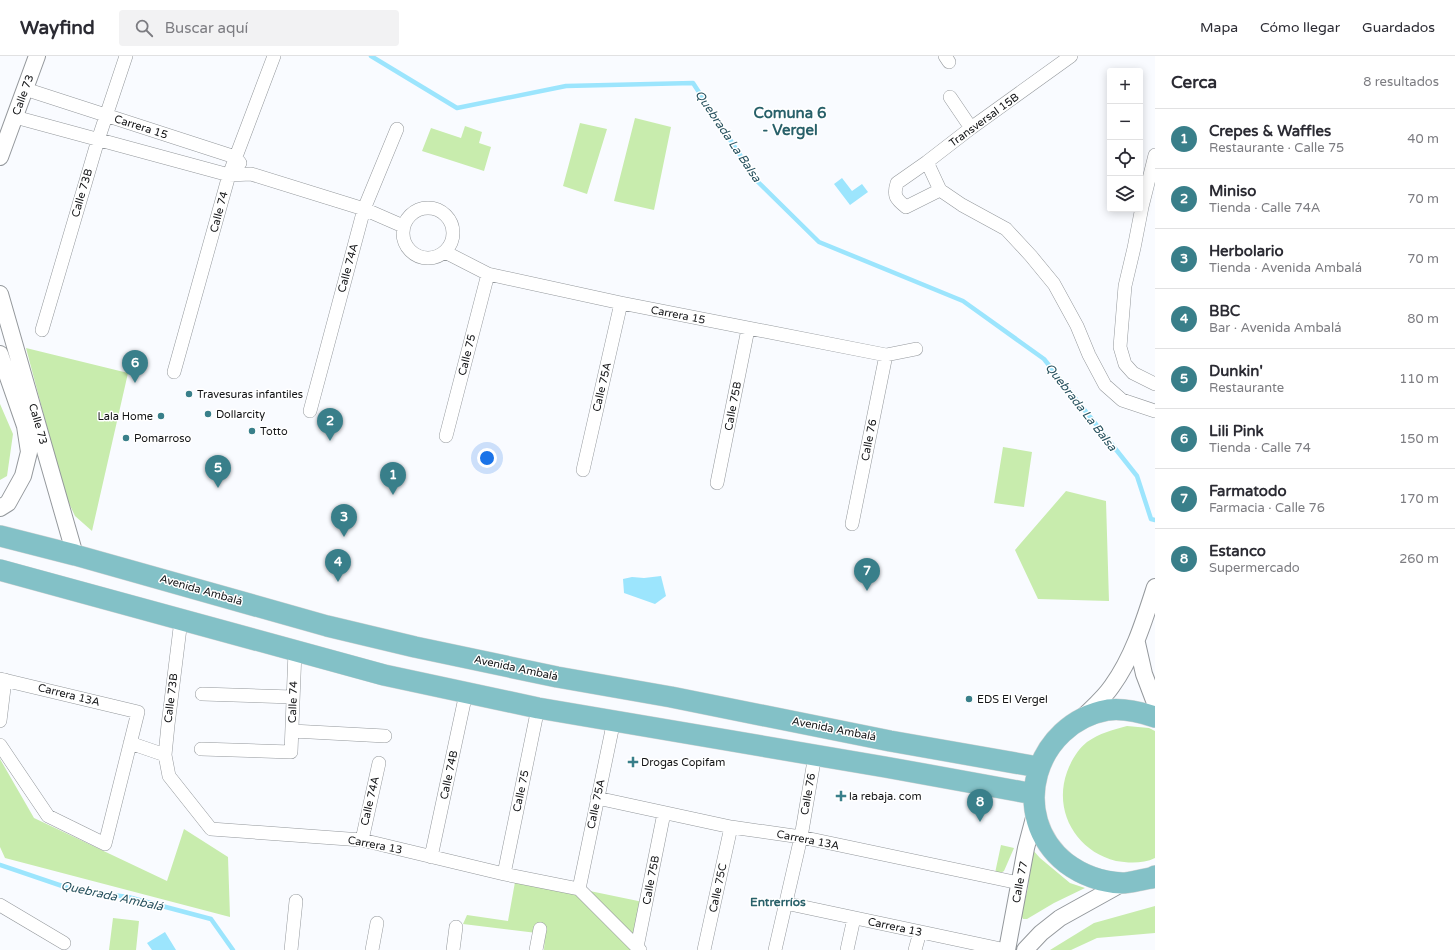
<!DOCTYPE html>
<html lang="es">
<meta charset="utf-8">
<style>
body{margin:0;font-family:"Varela Round",sans-serif;background:#f2f2f3;color:#2b2b33}
.controls{position:absolute;right:12px;top:12px;display:grid;overflow:hidden;border-radius:4px;box-shadow:0 2px 10px #0003}
.controls button{width:36px;height:36px;display:grid;place-items:center;padding:0;border:0;border-bottom:1px solid #e1e1e2;background:#fff;color:#2b2b33;font:20px sans-serif}
.you{position:absolute;left:487px;top:402px;width:14px;height:14px;margin:-10px;border:3px solid #fff;border-radius:50%;background:#1a73e8;box-shadow:0 0 0 6px #1a73e833}
.badge{display:grid;place-items:center;width:26px;height:26px;border-radius:50%;background:#397f8a;color:#fff;font-size:13px;font-weight:700}
.pin{position:absolute;translate:-50% -33px;filter:drop-shadow(0 1px 2px #0008)}
.pin::after{content:'';position:absolute;top:21px;width:14px;height:12px;background:inherit;clip-path:polygon(0 0,100% 0,50% 100%)}
.list{margin:0;padding:0;list-style:none}
h2{display:flex;justify-content:space-between;align-items:center;height:52px;margin:0;padding:0 16px;font-size:17px}
h2 small{font-size:13px;font-weight:400;color:#7c7c81}
.list li{display:grid;grid-template-columns:26px 1fr auto;gap:12px;align-items:center;box-sizing:border-box;height:60px;padding:0 16px;border-top:1px solid #e1e1e2}
.list b{display:block;font-size:15px;white-space:nowrap}
.list p{margin:0;font-size:13px;white-space:nowrap;color:#7c7c81}
.list em{font-size:13px;font-style:normal;color:#7c7c81}
.icon{flex:none;width:22px;height:22px;fill:none;stroke:currentColor;stroke-width:2;stroke-linecap:round;stroke-linejoin:round}
.map{position:relative;flex:none;width:1155px;height:894px;overflow:hidden}
header{display:flex;align-items:center;gap:24px;box-sizing:border-box;height:56px;padding:0 20px;background:#fff;border-bottom:1px solid #e1e1e2}
header strong{font-size:19px}
nav{display:flex;gap:22px;margin-inline-start:auto;font-size:14px}
.search{width:280px;height:36px;background:#f2f2f3;display:flex;align-items:center;gap:10px;box-sizing:border-box;padding:0 14px;border-radius:4px;color:#7c7c81;font-size:15px}
main{display:flex}
aside{flex:1;background:#fff}
.map>svg:first-child{display:block}
.green{fill:#c8ecad}
.water{fill:#9ce5fd}
.lines{fill:none;stroke-linecap:round;stroke-linejoin:round}
.stream{stroke:#9ce5fd;stroke-width:4.5}
.minor-casing{stroke:#94989c;stroke-width:14}
.tertiary-casing{stroke:#94989c;stroke-width:18}
.primary-casing{stroke:#d4d5d5;stroke-width:22}
.minor{stroke:#fff;stroke-width:13}
.tertiary{stroke:#fff;stroke-width:16}
.primary{stroke:#83c1c7;stroke-width:21}
.poi-dot{fill:#397f8a;stroke:#fff;stroke-width:1.5}
.labels{text-anchor:middle;dominant-baseline:central;stroke-width:3;stroke-linejoin:round;paint-order:stroke}
.street-label{font-size:11px;fill:#121315;stroke:#fff}
.poi-label{font-size:11px;fill:#121315;stroke:#fff;text-anchor:start}
.water-label{font-size:12px;font-style:italic;fill:#28525f;stroke:#fff}
.neighbourhood-label{font-size:12px;font-weight:bold;fill:#286069;stroke:#fff}
.district-label{font-size:15px;font-weight:bold;fill:#286069;stroke:#fff}
</style>
<header>
<strong>Wayfind</strong>
<div class="search"><svg class="icon" aria-label="search" viewBox="0 0 24 24"><circle cx="10" cy="10" r="6"/><path d="M15 15l6 6"/></svg>Buscar aquí</div>
<nav><a>Mapa</a><a>Cómo llegar</a><a>Guardados</a></nav>
</header>
<main>
<div class="map">
<svg width="1155" height="894" viewBox="0 0 1155 894">
<rect width="100%" height="100%" fill="#f9fbff"/>
<path class="green" d="M 635,62 L 671,71 L 654,154 L 614,145 Z
M 580,67 L 607,73 L 587,138 L 563,130 Z
M 465,70 L 482,76 L 479,87 L 491,91 L 484,115 L 422,95 L 431,72 L 461,82 Z
M 26,292 L 128,317 L 92,475 L 75,460 L 65,439 Z
M 0,348 L 13,378 L 7,420 L 0,424 Z
M 1003,391 L 1032,396 L 1024,451 L 994,447 Z
M 1066,435 L 1106,445 L 1109,545 L 1038,543 L 1015,494 Z
M 1127,670 L 1149,672 L 1155,675 L 1155,802 C 1143,808 1128,807 1116,805 C 1076,795 1053,755 1067,716 C 1071,705 1078,693 1087,686 C 1100,677 1112,674 1127,670 Z
M 0,703 L 34,762 L 167,825 L 184,773 L 228,801 L 230,861 L 5,802 L 0,791 Z
M 1001,789 L 1014,792 L 1004,815 L 999,818 L 995,817 Z
M 1032,793 L 1040,802 L 1070,827 L 1085,832 L 1054,847 L 1027,863 L 1023,863 L 1021,859 L 1028,832 Z
M 515,826 L 579,834 L 632,894 L 544,894 L 545,878 L 463,868 L 467,859 L 508,865 Z
M 585,834 L 643,846 L 635,883 Z
M 1155,850 L 1155,877 L 1097,882 L 1071,894 L 1050,894 L 1094,867 Z
M 113,862 L 139,865 L 136,894 L 109,894 Z"/>
<path class="water" d="M 842,122 L 852,135 L 862,128 L 868,136 L 850,149 L 834,128 Z
M 661,520 L 666,540 L 655,548 L 624,537 L 623,523 L 632,521 L 644,522 Z
M 165,876 L 176,894 L 152,894 L 147,887 Z"/>
<g class="lines">
<path class="stream" d="M 371,0 L 457,52 L 566,30 L 693,27 L 757,125 L 819,186 L 963,245 L 1044,303 L 1137,420 L 1151,463 L 1155,464
M 0,809 L 74,834 L 128,841 L 211,863 L 233,894"/>
<defs>
<path id="minor" d="M 945,0 L 949,6
M 25,33 L 235,101 L 240,107
M 950,41 L 971,72
M 15,61 L 229,119 L 251,118 L 364,153 L 403,170
M 1155,99 L 1142,151 L 1134,192 L 1125,230 L 1120,291 L 1125,308 L 1133,317 L 1155,328
M 927,106 L 940,134 L 962,149 L 1006,173 L 1031,200 L 1054,228 L 1077,270 L 1089,299 L 1105,329 L 1122,344 L 1155,355
M 940,134 L 906,151 C 896,143 893,140 897,127 L 927,106 L 971,72 L 1071,0
M403 177a25 25 0 1 1 50 0a25 25 0 1 1-50 0Z
M 445,196 L 488,218 L 621,247 L 886,299 L 916,293
M 42,274 L 98,84 L 126,0
M 174,316 L 229,119 L 274,0
M 310,355 L 364,153 L 397,73
M 446,380 L 488,218
M 583,414 L 621,247
M 717,427 L 748,273
M 852,468 L 886,299
M 181,564 L 168,669 L 165,699 L 169,720 L 211,773 L 362,784 L 504,818 L 579,833
M 0,623 L 138,656 L 105,788 L 48,760 L 0,689
M 202,638 L 293,641
M 0,665 L 5,624
M 292,675 L 385,680
M 130,687 L 165,699
M 201,693 L 291,696 L 295,595
M 597,742 L 731,771 L 801,781 L 1019,827
M 362,784 L 379,707
M 431,801 L 466,637
M 504,818 L 538,652
M 579,833 L 614,664
M 579,833 L 640,894
M 785,847 L 1006,894
M 0,849 L 64,887
M 637,891 L 664,757
M 291,894 L 296,845
M 372,894 L 377,867
M 453,894 L 456,871
M 536,894 L 540,873
M 704,894 L 731,771
M 775,894 L 801,781 L 815,699
M 847,894 L 854,862
M 915,894 L 920,876"/>
<path id="tertiary" d="M 0,101 L 37,0
M 0,238 L 75,499
M 0,298 L 25,370 L 29,396 L 23,420 L 8,447 L 0,452
M 1137,587 L 1144,618 L 1155,647
M 1082,662 C 1092,652 1104,642 1112,630 C 1133,601 1144,565 1155,531
M 1007,894 L 1026,792 L 1035,758
M 1025,894 L 1041,877 L 1060,862 L 1123,827"/>
<path id="primary" d="M 0,480 L 75,499 L 327,570 L 415,591 L 557,621 L 671,641 L 890,685 L 1038,711
M 0,514 L 384,619 L 538,652 L 885,711 L 1034,738
M 1155,661 C 1140,656 1124,652 1108,654 C 1035,667 1007,760 1066,807 C 1082,819 1101,826 1122,827 C 1131,827 1142,823 1152,822 L 1155,820"/>
</defs>
<use href="#minor" class="minor-casing"/>
<use href="#tertiary" class="tertiary-casing"/>
<use href="#primary" class="primary-casing"/>
<use href="#minor" class="minor"/>
<use href="#tertiary" class="tertiary"/>
<use href="#primary" class="primary"/>
</g>
<g class="poi-dot">
<circle cx="189" cy="338" r="4"/>
<circle cx="208" cy="358" r="4"/>
<circle cx="161" cy="360" r="4"/>
<circle cx="252" cy="375" r="4"/>
<circle cx="126" cy="382" r="4"/>
<circle cx="969" cy="643" r="4"/>
<path d="M631 700h4v4h4v4h-4v4h-4v-4h-4v-4h4z"/>
<path d="M839 734h4v4h4v4h-4v4h-4v-4h-4v-4h4z"/>
</g>
<g class="labels">
<g class="street-label">
<text transform="translate(23 39) rotate(-70)">Calle 73</text>
<text transform="translate(984 64) rotate(-36)">Transversal 15B</text>
<text transform="translate(141 71) rotate(18)">Carrera 15</text>
<text transform="translate(82 137) rotate(-74)">Calle 73B</text>
<text transform="translate(219 156) rotate(-75)">Calle 74</text>
<text transform="translate(348 212) rotate(-75)">Calle 74A</text>
<text transform="translate(678 259) rotate(11)">Carrera 15</text>
<text transform="translate(467 299) rotate(-76)">Calle 75</text>
<text transform="translate(602 331) rotate(-77)">Calle 75A</text>
<text transform="translate(733 350) rotate(-79)">Calle 75B</text>
<text transform="translate(38 368) rotate(74)">Calle 73</text>
<text transform="translate(869 384) rotate(-79)">Calle 76</text>
<text transform="translate(201 534) rotate(16)">Avenida Ambalá</text>
<text transform="translate(516 612) rotate(12)">Avenida Ambalá</text>
<text transform="translate(69 639) rotate(14)">Carrera 13A</text>
<text transform="translate(171 642) rotate(-83)">Calle 73B</text>
<text transform="translate(293 646) rotate(-88)">Calle 74</text>
<text transform="translate(834 673) rotate(11)">Avenida Ambalá</text>
<text transform="translate(449 719) rotate(-78)">Calle 74B</text>
<text transform="translate(521 735) rotate(-78)">Calle 75</text>
<text transform="translate(808 738) rotate(-80)">Calle 76</text>
<text transform="translate(370 745) rotate(-77)">Calle 74A</text>
<text transform="translate(596 748) rotate(-78)">Calle 75A</text>
<text transform="translate(808 784) rotate(11)">Carrera 13A</text>
<text transform="translate(375 789) rotate(11)">Carrera 13</text>
<text transform="translate(651 824) rotate(-79)">Calle 75B</text>
<text transform="translate(1020 826) rotate(-79)">Calle 77</text>
<text transform="translate(718 832) rotate(-78)">Calle 75C</text>
<text transform="translate(895 871) rotate(12)">Carrera 13</text>
</g>
<g class="poi-label">
<text x="197" y="338">Travesuras infantiles</text>
<text x="216" y="358">Dollarcity</text>
<text x="153" y="360" text-anchor="end">Lala Home</text>
<text x="260" y="375">Totto</text>
<text x="134" y="382">Pomarroso</text>
<text x="977" y="643">EDS El Vergel</text>
<text x="641" y="706">Drogas Copifam</text>
<text x="849" y="740">la rebaja. com</text>
</g>
<g class="water-label">
<text transform="translate(728 80) rotate(56)">Quebrada La Balsa</text>
<text transform="translate(1081 351) rotate(52)">Quebrada La Balsa</text>
<text transform="translate(112 840) rotate(12)">Quebrada Ambalá</text>
</g>
<g class="neighbourhood-label">
<text x="778" y="846">Entrerríos</text>
</g>
<g class="district-label">
<text x="790" y="57">Comuna 6<tspan x="790" dy="17">- Vergel</tspan></text>
</g>
</g>
</svg>
<div class="controls">
<button>+</button>
<button>−</button>
<button><svg class="icon" aria-label="locate" viewBox="0 0 24 24"><circle cx="12" cy="12" r="6"/><path d="M12 2v4M12 18v4M2 12h4M18 12h4"/></svg></button>
<button><svg class="icon" aria-label="layers" viewBox="0 0 24 24"><path d="M12 4l9 5-9 5-9-5zM3 14l9 5 9-5"/></svg></button>
</div>
<div class="you"></div>
<div class="pin badge" style="left:393px;top:439px">1</div>
<div class="pin badge" style="left:330px;top:385px">2</div>
<div class="pin badge" style="left:344px;top:481px">3</div>
<div class="pin badge" style="left:338px;top:526px">4</div>
<div class="pin badge" style="left:218px;top:432px">5</div>
<div class="pin badge" style="left:135px;top:327px">6</div>
<div class="pin badge" style="left:867px;top:535px">7</div>
<div class="pin badge" style="left:980px;top:766px">8</div>
</div>
<aside>
<h2>Cerca<small>8 resultados</small></h2>
<ul class="list">
<li><span class="badge">1</span><div><b>Crepes &amp; Waffles</b><p>Restaurante · Calle 75</p></div><em>40 m</em></li>
<li><span class="badge">2</span><div><b>Miniso</b><p>Tienda · Calle 74A</p></div><em>70 m</em></li>
<li><span class="badge">3</span><div><b>Herbolario</b><p>Tienda · Avenida Ambalá</p></div><em>70 m</em></li>
<li><span class="badge">4</span><div><b>BBC</b><p>Bar · Avenida Ambalá</p></div><em>80 m</em></li>
<li><span class="badge">5</span><div><b>Dunkin'</b><p>Restaurante</p></div><em>110 m</em></li>
<li><span class="badge">6</span><div><b>Lili Pink</b><p>Tienda · Calle 74</p></div><em>150 m</em></li>
<li><span class="badge">7</span><div><b>Farmatodo</b><p>Farmacia · Calle 76</p></div><em>170 m</em></li>
<li><span class="badge">8</span><div><b>Estanco</b><p>Supermercado</p></div><em>260 m</em></li>
</ul>
</aside>
</main>
